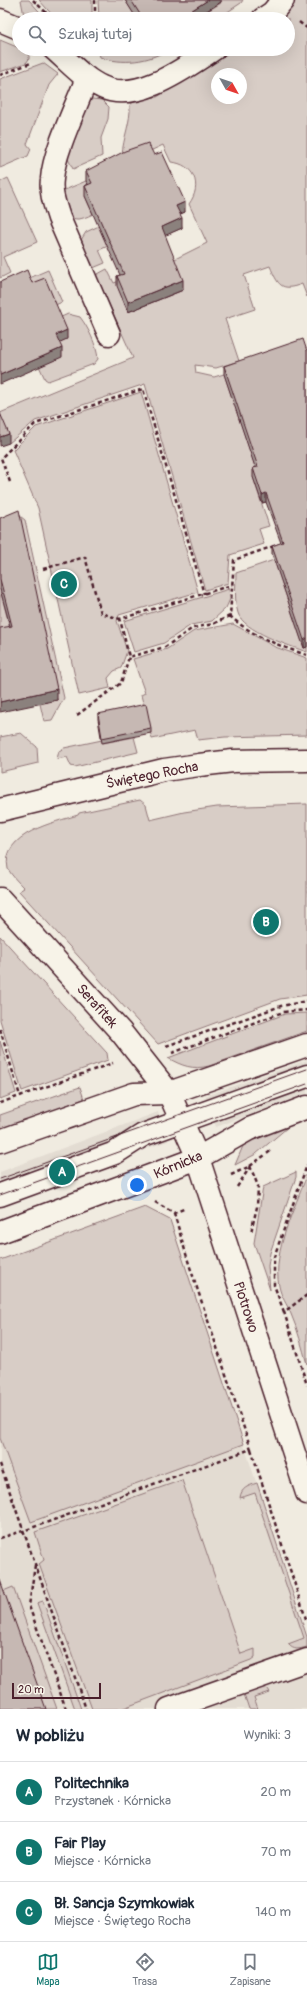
<!DOCTYPE html>
<html lang="pl">
<meta charset="utf-8">
<style>
body{margin:0;font-family:Pangolin,sans-serif;background:#f6f6f7;color:#1f2937}
.compass{position:absolute;left:211px;top:68px;width:36px;height:36px;border-radius:50%;background:#fff;box-shadow:0 4px 16px #0002;rotate:130deg}
.scale{position:absolute;left:12px;bottom:10px;width:89px;box-sizing:border-box;padding-left:4px;border:2px solid #4a1f2b;border-top:0;font-size:11px;line-height:14px;white-space:nowrap;color:#4a1f2b;-webkit-text-stroke:3px #f7f3e8;paint-order:stroke}
.you{position:absolute;left:137px;top:1185px;width:14px;height:14px;margin:-10px;border:3px solid #fff;border-radius:50%;background:#1a73e8;box-shadow:0 0 0 6px #1a73e833}
.badge{display:grid;place-items:center;width:26px;height:26px;border-radius:50%;background:#0f766e;color:#fff;font-size:13px;font-weight:700}
.pin{position:absolute;translate:-50% -50%;border:2px solid #fff;box-shadow:0 1px 4px #0006}
.list{margin:0;padding:0;list-style:none}
h2{display:flex;justify-content:space-between;align-items:center;height:52px;margin:0;padding:0 16px;font-size:17px}
h2 small{font-size:13px;font-weight:400;color:#747a83}
.list li{display:grid;grid-template-columns:26px 1fr auto;gap:12px;align-items:center;box-sizing:border-box;height:60px;padding:0 16px;border-top:1px solid #e0e1e3}
.list b{display:block;font-size:15px;white-space:nowrap}
.list p{margin:0;font-size:13px;white-space:nowrap;color:#747a83}
.list em{font-size:13px;font-style:normal;color:#747a83}
.icon{flex:none;width:22px;height:22px;fill:none;stroke:currentColor;stroke-width:2;stroke-linecap:round;stroke-linejoin:round}
.map{position:relative;flex:none;width:307px;height:1709px;overflow:hidden}
.search{position:absolute;background:#fff;box-shadow:0 4px 16px #0002;left:12px;right:12px;top:12px;height:44px;display:flex;align-items:center;gap:10px;box-sizing:border-box;padding:0 14px;border-radius:22px;color:#747a83;font-size:15px}
.sheet{height:232px;background:#fff}
nav{display:flex;justify-content:space-around;align-items:center;box-sizing:border-box;height:56px;border-top:1px solid #e0e1e3;background:#fff;font-size:11px;color:#747a83}
nav a{display:grid;justify-items:center;gap:2px}
nav .on{color:#0f766e}
.map>svg:first-child{display:block}
.built{fill:#e3dcd2}
.green{fill:#d8cdc6;stroke:#917678;fill-rule:evenodd}
.lines{fill:none;stroke-linecap:round;stroke-linejoin:round}
.minor-casing{stroke:#4a1f2b;stroke-width:25}
.path{stroke:#4a1f2b;stroke-width:2.5;stroke-dasharray:4 3;stroke-linecap:butt}
.minor{stroke:#f7f3e8;stroke-width:22}
.tram{stroke:#4a1f2b;stroke-width:1}
.wall{fill:#aa9e9a;stroke:#4a1f2b}
.shaded-wall{fill:#8b817d;stroke:#4a1f2b}
.building{fill:#c6b8b3;stroke:#4a1f2b}
.labels{text-anchor:middle;dominant-baseline:central;stroke-width:3.5;stroke-linejoin:round;paint-order:stroke}
.street-label{font-size:14px;fill:#4a1f2b;stroke:#f7f3e8}
</style>
<div class="map">
<svg width="307" height="1709" viewBox="0 0 307 1709">
<rect width="100%" height="100%" fill="#f0ebe0"/>
<filter id="ink" filterUnits="userSpaceOnUse"><feTurbulence type="fractalNoise" baseFrequency=".025" numOctaves="2"/><feDisplacementMap in="SourceGraphic" scale="8" xChannelSelector="R" yChannelSelector="G"/><feConvolveMatrix kernelMatrix="1 2 1 2 8 2 1 2 1" color-interpolation-filters="sRGB"/></filter>
<g filter="url(#ink)">
<path class="built" d="M 307,1060 L 307,1093 L 216,1127 L 205,1096 Z
M 158,1112 L 168,1141 L 0,1200 L 0,1172 Z
M 145,1207 L 170,1220 L 307,1637 L 307,1709 L 0,1709 L 0,1260 Z"/>
<path class="green" d="M 21,0 L 29,0 L 46,19 L 30,19 L 24,16 Z
M 39,0 L 92,0 L 92,19 L 56,19 Z
M 98,0 L 125,0 L 137,19 L 99,19 Z
M 219,0 L 243,0 L 241,3 L 217,19 L 194,19 L 221,3 Z
M 293,0 L 307,0 L 307,297 L 302,284 C 281,292 278,285 270,266 L 244,275 L 255,309 L 225,319 L 239,361 L 216,368 L 195,365 L 196,373 L 214,377 L 224,374 L 258,475 L 253,477 L 269,526 L 259,529 L 264,544 L 230,555 L 228,583 L 205,590 L 145,384 L 35,421 L 9,443 L 0,422 L 0,413 L 133,358 L 96,275 L 107,269 L 114,283 L 177,258 L 207,243 L 189,204 C 203,185 194,164 171,162 L 163,145 L 148,152 L 122,155 C 123,138 131,122 130,105 C 139,96 146,98 157,97 L 235,49 L 288,49 L 288,19 L 279,19 ZM 217,74 L 241,74 L 241,98 L 217,98 Z
M 0,40 L 24,50 L 29,55 L 29,59 L 26,63 L 0,72 Z
M 98,49 L 169,49 C 149,62 122,65 100,57 Z
M 43,63 L 58,74 L 49,85 L 27,144 L 31,149 L 28,156 L 0,168 L 0,79 Z
M 92,99 L 102,100 L 109,107 L 108,119 L 101,138 L 102,156 L 73,169 L 66,155 L 87,102 Z
M 8,178 L 37,242 L 3,257 L 10,273 L 0,278 L 0,182 Z
M 86,181 L 92,193 L 85,196 L 93,214 C 67,227 69,213 60,192 Z
M 99,226 L 108,246 L 99,250 L 105,263 L 93,268 L 81,240 L 86,232 Z
M 48,270 L 62,302 L 53,306 L 32,292 L 27,279 Z
M 68,314 L 80,317 C 88,327 97,346 98,359 L 94,364 L 48,381 L 45,379 L 39,366 L 56,344 L 67,338 L 59,318 Z
M 141,392 L 198,592 L 119,615 L 117,621 L 127,651 L 121,668 L 114,671 L 108,678 L 110,688 L 79,695 L 38,508 L 13,450 L 36,427 Z
M 16,513 L 25,520 L 64,698 L 52,720 L 44,721 L 40,704 L 57,700 Z
M 274,560 L 304,648 L 307,647 L 307,652 C 290,646 243,631 238,613 C 234,600 236,586 236,573 Z
M 0,589 L 12,636 L 0,639 Z
M 229,589 L 230,599 L 226,608 L 212,621 L 191,625 L 164,643 L 134,652 L 124,621 Z
M 233,624 L 275,647 L 307,658 L 307,735 L 225,737 L 198,740 L 195,730 L 152,739 L 141,695 L 145,693 L 133,659 L 167,649 L 194,631 Z
M 21,733 L 37,747 L 38,763 L 0,772 L 0,737 Z
M 134,737 L 138,752 L 75,767 L 71,766 L 67,757 L 57,759 L 59,751 L 64,748 L 102,740 L 103,743 Z
M 140,800 L 146,805 L 150,820 L 184,812 L 217,807 L 307,804 L 307,995 L 280,999 L 158,1044 L 19,891 L 24,888 C 18,882 12,876 8,869 C 0,833 56,822 78,815 L 79,813 Z
M 0,936 L 107,1053 L 108,1060 L 22,1091 L 0,1020 Z
M 307,1013 L 307,1031 L 209,1066 C 193,1070 182,1066 168,1058 L 285,1014 Z
M 0,1041 L 16,1093 L 0,1099 Z
M 80,1087 L 84,1099 L 0,1129 L 0,1115 Z
M 307,1116 L 288,1127 L 256,1154 L 235,1165 L 243,1146 L 250,1139 Z
M 296,1172 L 296,1177 L 270,1253 L 268,1266 L 270,1290 L 254,1243 L 263,1187 Z
M 307,1175 L 307,1364 C 302,1347 298,1330 291,1314 C 287,1304 281,1297 279,1286 C 272,1251 295,1208 307,1175 Z
M 145,1207 L 170,1220 L 244,1444 L 31,1522 L 0,1438 L 0,1260 Z
M 182,1480 L 241,1654 L 255,1649 L 255,1657 L 251,1660 L 121,1709 L 92,1709 L 39,1564 L 44,1560 L 35,1532 Z
M 257,1483 L 307,1637 L 307,1647 C 299,1649 294,1651 288,1644 L 304,1638 L 255,1493 L 240,1498 C 241,1488 248,1486 257,1483 Z
M 13,1587 L 57,1709 L 43,1709 L 1,1592 Z
M 43,1601 L 81,1709 L 75,1709 L 37,1603 Z
M 264,1685 L 269,1692 L 254,1697 L 258,1709 L 249,1709 L 244,1694 L 245,1691 Z"/>
<g class="lines">
<defs>
<path id="minor" d="M 263,19 L 272,13 L 283,0
M 0,20 L 19,28
M 54,49 C 69,62 84,79 102,87 C 137,104 186,67 214,49
M 87,78 C 77,105 54,151 52,179 C 50,193 55,205 59,218 L 109,334
M 0,810 L 164,770 L 199,765 L 233,761 L 307,760
M 0,899 L 121,1032 L 169,1093 L 198,1158 L 307,1493
M 0,1141 L 134,1094 L 169,1093 L 307,1045
M 0,1195 L 115,1153 L 143,1135 L 307,1076
M 0,1232 L 198,1158 L 249,1129 L 307,1107
M 169,1709 L 307,1660"/>
</defs>
<use href="#minor" class="minor-casing"/>
<path class="path" d="M 33,0 L 53,19
M 95,0 L 95,19
M 227,19 L 237,13
M 299,22 L 307,28
M 0,75 L 31,63
M 10,482 L 1,458 L 35,424 L 143,389 L 204,594
M 274,546 L 234,560 L 230,616 C 252,636 279,646 307,655
M 43,569 L 85,557 L 101,613 L 120,619
M 230,616 L 213,624 L 193,628 L 165,647 L 129,657 L 120,619 L 232,585
M 77,715 L 121,683 L 129,657
M 0,1029 L 20,1096
M 166,1046 L 281,1006 L 307,1001
M 172,1053 L 283,1012 L 307,1010
M 0,1103 L 113,1063
M 250,1166 L 258,1186 L 257,1207 L 251,1232
M 231,1175 L 250,1166 L 272,1150
M 237,1187 L 250,1167
M 155,1202 L 174,1213 L 186,1208
M 307,1295 L 284,1312 L 307,1385
M 284,1312 L 274,1285 L 274,1257 L 307,1165
M 251,1449 L 307,1622
M 0,1464 L 86,1709
M 0,1538 L 23,1531 L 251,1449 L 189,1264 L 174,1213
M 35,1565 L 29,1606 L 66,1709"/>
<use href="#minor" class="minor"/>
<path class="tram" d="M 0,1179 L 307,1069
M 0,1195 L 307,1084"/>
</g>
<path class="wall" d="M 125,0 L 221,0 L 221,2 L 194,19 L 137,19 Z
M 154,155 L 185,212 L 180,214 L 182,228 L 165,235 L 183,290 L 128,312 L 117,286 L 117,276 L 120,275 L 85,196 L 85,186 L 88,184 L 86,181 L 86,171 Z
M 307,351 L 307,647 L 304,648 L 272,554 L 272,546 L 281,543 L 266,502 L 262,503 L 253,477 L 253,468 L 255,467 L 224,374 L 224,366 Z
M 0,518 L 57,700 L 10,626 L 0,589 Z
M 98,714 L 151,728 L 151,733 L 102,743 L 98,719 Z"/>
<path class="shaded-wall" d="M 208,0 L 221,0 L 221,2 L 194,19 L 178,19 Z
M 185,202 L 185,212 L 176,216 L 176,206 Z
M 182,218 L 182,228 L 162,237 L 162,227 Z
M 183,280 L 183,290 L 128,312 L 128,302 Z
M 67,330 L 67,339 L 56,344 L 56,335 Z
M 62,348 L 62,357 L 0,384 L 0,375 Z
M 9,434 L 9,443 L 0,446 L 0,437 Z
M 266,493 L 266,502 L 262,503 L 262,495 Z
M 307,638 L 307,647 L 304,648 L 304,640 Z
M 57,689 L 57,700 L 0,712 L 0,702 Z"/>
<path class="building" d="M 131,0 L 208,0 L 178,19 L 143,19 Z
M 148,143 L 154,155 L 162,152 L 185,202 L 176,206 L 182,218 L 162,227 L 183,280 L 128,302 L 117,276 L 124,274 L 85,186 L 92,183 L 86,171 L 125,151 Z
M 27,270 L 32,283 L 45,278 L 67,330 L 56,335 L 62,348 L 0,375 L 0,282 Z
M 303,339 L 307,351 L 307,638 L 304,640 L 272,546 L 283,542 L 266,493 L 262,495 L 253,468 L 258,467 L 224,366 Z
M 0,413 L 9,434 L 0,437 Z
M 19,510 L 57,689 L 0,702 L 0,628 L 12,626 L 0,579 L 0,518 Z
M 146,704 L 151,728 L 102,738 L 98,714 Z
M 0,1580 L 46,1709 L 0,1709 Z"/>
</g>
<g class="labels">
<g class="street-label">
<text transform="translate(152 775) rotate(-11)">Świętego Rocha</text>
<text transform="translate(97 1006) rotate(48)">Serafitek</text>
<text transform="translate(178 1165) rotate(-23)">Kórnicka</text>
<text transform="translate(246 1307) rotate(72)">Piotrowo</text>
</g>
</g>
</svg>
<svg class="compass" viewBox="-18 -18 36 36"><path d="M0-13l5 13h-10z" fill="#e53935"/><path d="M0 13l5-13h-10z" fill="#747a83"/></svg>
<div class="scale">20 m</div>
<div class="you"></div>
<div class="pin badge" style="left:62px;top:1172px">A</div>
<div class="pin badge" style="left:266px;top:922px">B</div>
<div class="pin badge" style="left:64px;top:584px">C</div>
<div class="search"><svg class="icon" aria-label="search" viewBox="0 0 24 24"><circle cx="10" cy="10" r="6"/><path d="M15 15l6 6"/></svg>Szukaj tutaj</div>
</div>
<section class="sheet">
<h2>W pobliżu<small>Wyniki: 3</small></h2>
<ul class="list">
<li><span class="badge">A</span><div><b>Politechnika</b><p>Przystanek · Kórnicka</p></div><em>20 m</em></li>
<li><span class="badge">B</span><div><b>Fair Play</b><p>Miejsce · Kórnicka</p></div><em>70 m</em></li>
<li><span class="badge">C</span><div><b>Bł. Sancja Szymkowiak</b><p>Miejsce · Świętego Rocha</p></div><em>140 m</em></li>
</ul>
</section>
<nav>
<a class="on"><svg class="icon" aria-label="map" viewBox="0 0 24 24"><path d="M3 6l6-2 6 2 6-2v14l-6 2-6-2-6 2zM9 4v14M15 6v14"/></svg>Mapa</a>
<a><svg class="icon" aria-label="directions" viewBox="0 0 24 24"><path d="M12 3l9 9-9 9-9-9zM9 14v-3h6M13 9l2 2-2 2"/></svg>Trasa</a>
<a><svg class="icon" aria-label="saved" viewBox="0 0 24 24"><path d="M7 4h10v16l-5-4-5 4z"/></svg>Zapisane</a>
</nav>
